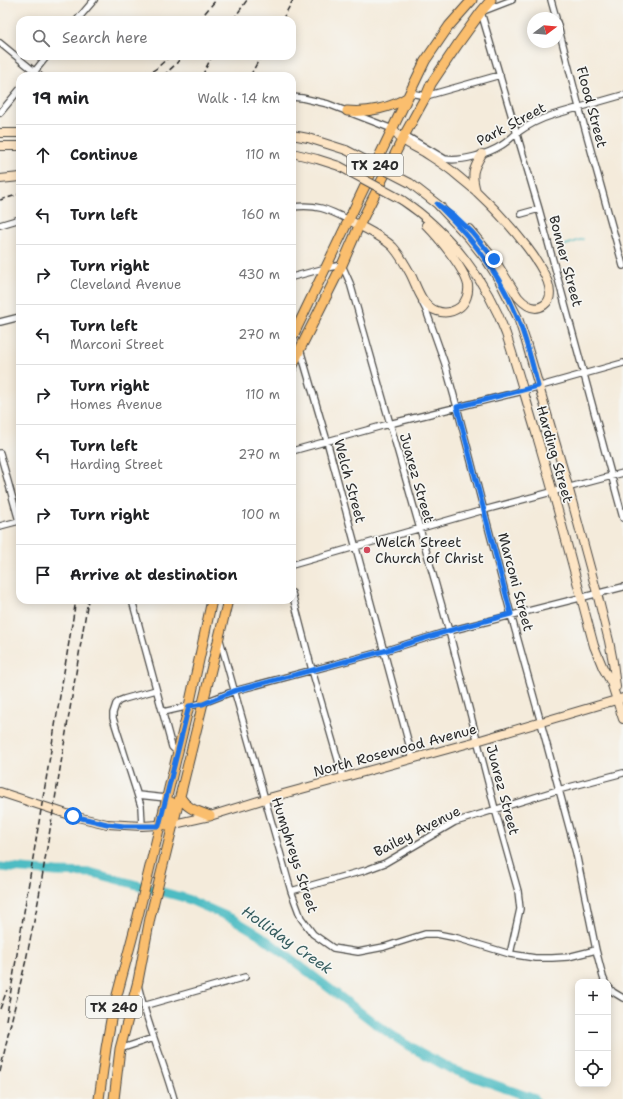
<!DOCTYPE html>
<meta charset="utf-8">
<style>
body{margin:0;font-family:"Shantell Sans",sans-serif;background:#f6f6f6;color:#202124}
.controls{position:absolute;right:12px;bottom:12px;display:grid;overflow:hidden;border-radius:8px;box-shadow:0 2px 10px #0003}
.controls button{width:36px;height:36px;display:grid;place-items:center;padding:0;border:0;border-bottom:1px solid #e0e0e0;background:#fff;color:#202124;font:20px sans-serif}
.compass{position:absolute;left:527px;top:12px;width:36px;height:36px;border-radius:50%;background:#fff;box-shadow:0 2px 10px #0003;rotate:74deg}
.stop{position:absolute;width:12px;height:12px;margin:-9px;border:3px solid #1a73e8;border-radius:50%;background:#fff}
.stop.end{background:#1a73e8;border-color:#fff;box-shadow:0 1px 4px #0008}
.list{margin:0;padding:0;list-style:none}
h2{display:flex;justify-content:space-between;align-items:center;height:52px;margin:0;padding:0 16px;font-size:17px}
h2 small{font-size:13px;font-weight:400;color:#757577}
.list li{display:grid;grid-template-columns:26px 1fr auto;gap:12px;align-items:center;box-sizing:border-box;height:60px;padding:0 16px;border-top:1px solid #e0e0e0}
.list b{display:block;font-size:15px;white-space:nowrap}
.list p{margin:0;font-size:13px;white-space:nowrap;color:#757577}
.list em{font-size:13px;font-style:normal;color:#757577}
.icon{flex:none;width:22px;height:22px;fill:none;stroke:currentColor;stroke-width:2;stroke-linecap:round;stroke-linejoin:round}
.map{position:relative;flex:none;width:623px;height:1099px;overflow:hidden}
.search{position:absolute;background:#fff;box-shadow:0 2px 10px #0003;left:16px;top:16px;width:280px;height:44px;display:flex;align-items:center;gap:10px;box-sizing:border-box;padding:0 14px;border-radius:12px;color:#757577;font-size:15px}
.panel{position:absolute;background:#fff;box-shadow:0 2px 10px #0003;left:16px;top:72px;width:280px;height:532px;border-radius:12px}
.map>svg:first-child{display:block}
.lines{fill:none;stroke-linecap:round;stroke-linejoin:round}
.stream{stroke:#4dbcc3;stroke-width:1.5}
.river{stroke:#4dbcc3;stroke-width:9}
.street-casing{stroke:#494845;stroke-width:8}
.secondary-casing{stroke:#494845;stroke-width:10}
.primary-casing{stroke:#494845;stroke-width:11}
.street{stroke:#fff;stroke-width:5.5}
.secondary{stroke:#fde5c5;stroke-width:8}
.primary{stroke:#fabe6e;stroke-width:9}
.rail{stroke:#2b2b2b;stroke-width:1.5;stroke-dasharray:6 3;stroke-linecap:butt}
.secondary-bridge-casing{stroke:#494845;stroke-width:10;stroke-linecap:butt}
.secondary-bridge{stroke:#fde5c5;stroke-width:8}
.route{stroke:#1a73e8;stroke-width:5}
.poi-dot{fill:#d1495b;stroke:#f6f6f2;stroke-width:1.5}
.labels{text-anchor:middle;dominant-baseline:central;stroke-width:3.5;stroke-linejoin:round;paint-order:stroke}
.shield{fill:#f6f6f2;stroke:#686867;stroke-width:1}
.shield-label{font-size:13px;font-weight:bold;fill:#2b2b2b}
.street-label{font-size:14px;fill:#2b2b2b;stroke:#f6f6f2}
.poi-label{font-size:14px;fill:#2b2b2b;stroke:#f6f6f2;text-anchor:start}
.water-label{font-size:15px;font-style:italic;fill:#375e60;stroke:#f6f6f2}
</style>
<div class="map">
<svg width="623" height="1099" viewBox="0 0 623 1099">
<rect width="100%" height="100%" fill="#f6f6f2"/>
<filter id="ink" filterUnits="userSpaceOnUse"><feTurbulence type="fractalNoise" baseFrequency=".025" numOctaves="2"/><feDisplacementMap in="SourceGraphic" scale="8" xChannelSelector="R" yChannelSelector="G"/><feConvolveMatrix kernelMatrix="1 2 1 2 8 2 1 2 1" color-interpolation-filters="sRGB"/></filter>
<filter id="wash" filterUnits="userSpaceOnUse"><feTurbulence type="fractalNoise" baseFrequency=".012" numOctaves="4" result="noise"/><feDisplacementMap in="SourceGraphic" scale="16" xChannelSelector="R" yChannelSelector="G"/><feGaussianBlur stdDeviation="0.9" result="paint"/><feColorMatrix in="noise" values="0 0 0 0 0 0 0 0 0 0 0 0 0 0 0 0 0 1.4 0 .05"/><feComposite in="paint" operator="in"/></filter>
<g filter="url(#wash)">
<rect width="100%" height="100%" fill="#f4ebdb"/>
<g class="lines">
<path class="stream" d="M 622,230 L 623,229
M 557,248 L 583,239"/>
<path class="river" d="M 0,867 L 56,872 L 93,873 L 185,898 L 233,919 L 260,935 L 377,1025 L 407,1045 L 451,1069 L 535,1099"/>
</g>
</g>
<g filter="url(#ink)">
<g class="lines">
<defs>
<path id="street" d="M 512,0 L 481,12 L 539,209 L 623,518
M 551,0 L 556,18
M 77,20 L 94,0
M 557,22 L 579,107 L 623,266
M 0,43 L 40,76
M 31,76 L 47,56
M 410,93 L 426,96 L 500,75
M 292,97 L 302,98 L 328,104 L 395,130
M 0,113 L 20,89
M 403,134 L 445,159 C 461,162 488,154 502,145 C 507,142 512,137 517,133 C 528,125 540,119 553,115 L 623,95
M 292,207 C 317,204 327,209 349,220
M 521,214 L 539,209
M 0,225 L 20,219
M 292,277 L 326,268 L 342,265 L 350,283 L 449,631 L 495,809 L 518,891 L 520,909 L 510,954
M 422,302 L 426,310 L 445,364 L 457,407 L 511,615 L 541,723 L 576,853 L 596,950 L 603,977 L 605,982
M 0,322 L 20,317
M 300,349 L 327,441 L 413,759
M 292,451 L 389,424 L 523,391 L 623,363
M 0,453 L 19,521 L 0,526
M 292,565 L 484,510 L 623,473
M 292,593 L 312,670 L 343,777
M 132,600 L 172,747 L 177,752
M 220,640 L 291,891 L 301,918 L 313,934 L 333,948 L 358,952 L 384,947 L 425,934 L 437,934 L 457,938 L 510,954 L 535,958 L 552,958 L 568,957 L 596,950
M 163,712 L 203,703 L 234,691 L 384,651 L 449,631 L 623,587
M 138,795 L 166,798
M 142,826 L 141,806 L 119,737 L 113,718 L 113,713 L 116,704 L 119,701 L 124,699 L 156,690
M 291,891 L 366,870 L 385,863 L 455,822 L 558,790 L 623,773
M 138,985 C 147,1024 163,1060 174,1099
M 608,986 L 613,992 L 623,998
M 143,1006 L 245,977
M 120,1049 L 153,1038"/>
<path id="secondary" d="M 393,128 C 396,132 399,137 403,140 C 409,145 417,148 424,152 C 433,158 443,164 452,171 C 460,178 469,185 477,192 C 492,206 572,286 544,305 C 534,312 525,305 518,297 L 494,259 L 469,229
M 0,133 L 20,133
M 292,135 L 308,138 L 346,150
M 0,146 L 20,146
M 292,153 L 317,159 L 339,166
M 0,179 L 20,177
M 410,183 L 441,207
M 476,191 C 471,174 473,169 482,154
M 402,200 C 449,231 487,281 506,334 C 517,367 526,400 536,433 C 557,503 575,575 594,646 L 603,668 L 611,682 L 623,719
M 437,204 L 468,237 L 487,261 L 499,280 L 518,318 L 526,342 L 566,479 L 597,593 L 609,641 L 613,662 L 616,687
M 349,220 C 363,228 381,235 393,247 C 400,255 405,264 410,273 C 417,286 421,306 437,311 C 445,314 453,312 460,307 C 466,302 469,293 468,285 C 464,268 438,237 426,225
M 0,792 L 73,816 L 107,824 L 142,826 L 174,824 L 210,816 L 265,799 L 477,741 L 623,698"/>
<path id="primary" d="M 347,111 C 368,113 391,108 408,97
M 292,338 L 425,61 L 449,26 L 472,0
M 292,368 L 300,349 L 342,265 L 359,226 L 405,134 L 426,96 L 431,84 L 458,44 L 481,12 L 491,0
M 180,797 C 187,809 198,811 210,816
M 166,825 L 171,802
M 99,1099 L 106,1048 L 112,1014 L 138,916 L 189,706 L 212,600
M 114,1099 L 120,1049 L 138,981 L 150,918 L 203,703 L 228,600"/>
</defs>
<use href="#street" class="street-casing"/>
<use href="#secondary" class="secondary-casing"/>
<use href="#primary" class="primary-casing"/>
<use href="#street" class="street"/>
<use href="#secondary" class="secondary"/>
<use href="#primary" class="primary"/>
<path class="rail" d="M 199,20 L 216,0
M 233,20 L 247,0
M 282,20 L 293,0
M 145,76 L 157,68 L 170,56
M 163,76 L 176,64 L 182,56
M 202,76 L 212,56
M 250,76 L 261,56
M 0,200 L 20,194
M 0,1009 L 7,990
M 6,1020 L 76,600
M 0,1072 L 8,1035 L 26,960 L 38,902 L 88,600"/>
<defs>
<path id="secondary-bridge" d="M 346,150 L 410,183
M 339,166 L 402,200"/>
</defs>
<use href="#secondary-bridge" class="secondary-bridge-casing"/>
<use href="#secondary-bridge" class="secondary-bridge"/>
</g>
</g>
<g class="lines" filter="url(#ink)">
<path class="route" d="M 73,816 L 107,824 L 124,826 L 159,826 L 189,706 L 203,704 L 234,691 L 384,651 L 448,631 L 511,614 L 457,407 L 538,386 C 532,363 527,341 518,319 C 506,289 489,262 469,238 C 459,226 448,215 437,204 L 456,217 L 472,232 L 494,259"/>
</g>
<circle class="poi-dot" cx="367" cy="550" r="4"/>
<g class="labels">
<g class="shield">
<rect x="347" y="154" width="56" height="22" rx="3"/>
<rect x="86" y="996" width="56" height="22" rx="3"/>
</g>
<g class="shield-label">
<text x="375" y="165">TX 240</text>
<text x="114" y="1007">TX 240</text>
</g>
<g class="street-label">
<text transform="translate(592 107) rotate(75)">Flood Street</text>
<text transform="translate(511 124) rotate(-28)">Park Street</text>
<text transform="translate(566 261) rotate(75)">Bonner Street</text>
<text transform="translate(555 454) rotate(74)">Harding Street</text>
<text transform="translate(417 478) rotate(74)">Juarez Street</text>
<text transform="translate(350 481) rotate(75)">Welch Street</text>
<text transform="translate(516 582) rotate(75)">Marconi Street</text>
<text transform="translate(395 750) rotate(-15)">North Rosewood Avenue</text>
<text transform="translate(503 790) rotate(75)">Juarez Street</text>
<text transform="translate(417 831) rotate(-27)">Bailey Avenue</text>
<text transform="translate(295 855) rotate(72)">Humphreys Street</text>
</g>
<g class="poi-label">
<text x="375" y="542">Welch Street<tspan x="375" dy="16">Church of Christ</tspan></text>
</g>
<g class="water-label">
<text transform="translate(287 940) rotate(35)">Holliday Creek</text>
</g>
</g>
</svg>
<div class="controls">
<button>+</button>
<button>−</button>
<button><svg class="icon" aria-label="locate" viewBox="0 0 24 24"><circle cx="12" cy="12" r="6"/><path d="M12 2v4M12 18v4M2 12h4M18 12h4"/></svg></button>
</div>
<svg class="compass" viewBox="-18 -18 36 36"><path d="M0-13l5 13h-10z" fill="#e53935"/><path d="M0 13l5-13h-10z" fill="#757577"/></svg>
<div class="stop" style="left:73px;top:816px"></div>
<div class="stop end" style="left:494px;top:259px"></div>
<div class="search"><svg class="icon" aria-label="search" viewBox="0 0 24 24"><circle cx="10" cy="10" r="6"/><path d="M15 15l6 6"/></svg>Search here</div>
<section class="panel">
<h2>19 min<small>Walk · 1.4 km</small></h2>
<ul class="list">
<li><svg class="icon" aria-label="ahead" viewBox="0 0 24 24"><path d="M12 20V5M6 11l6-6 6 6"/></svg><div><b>Continue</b></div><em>110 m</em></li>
<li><svg class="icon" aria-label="left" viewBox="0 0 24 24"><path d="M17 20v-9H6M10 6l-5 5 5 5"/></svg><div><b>Turn left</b></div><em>160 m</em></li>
<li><svg class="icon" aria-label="right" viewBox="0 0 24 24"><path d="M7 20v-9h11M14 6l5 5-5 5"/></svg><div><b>Turn right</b><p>Cleveland Avenue</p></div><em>430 m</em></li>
<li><svg class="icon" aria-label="left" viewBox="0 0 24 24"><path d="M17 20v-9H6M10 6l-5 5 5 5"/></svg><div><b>Turn left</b><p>Marconi Street</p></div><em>270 m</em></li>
<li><svg class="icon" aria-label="right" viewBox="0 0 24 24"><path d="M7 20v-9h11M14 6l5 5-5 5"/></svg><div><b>Turn right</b><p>Homes Avenue</p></div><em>110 m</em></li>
<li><svg class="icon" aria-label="left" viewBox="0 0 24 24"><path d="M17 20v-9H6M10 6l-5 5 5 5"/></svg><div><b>Turn left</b><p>Harding Street</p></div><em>270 m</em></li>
<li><svg class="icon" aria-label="right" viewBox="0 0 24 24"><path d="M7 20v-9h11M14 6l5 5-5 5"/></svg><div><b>Turn right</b></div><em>100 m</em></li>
<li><svg class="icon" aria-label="arrive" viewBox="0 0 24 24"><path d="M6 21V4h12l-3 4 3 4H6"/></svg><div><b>Arrive at destination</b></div></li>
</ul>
</section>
</div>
